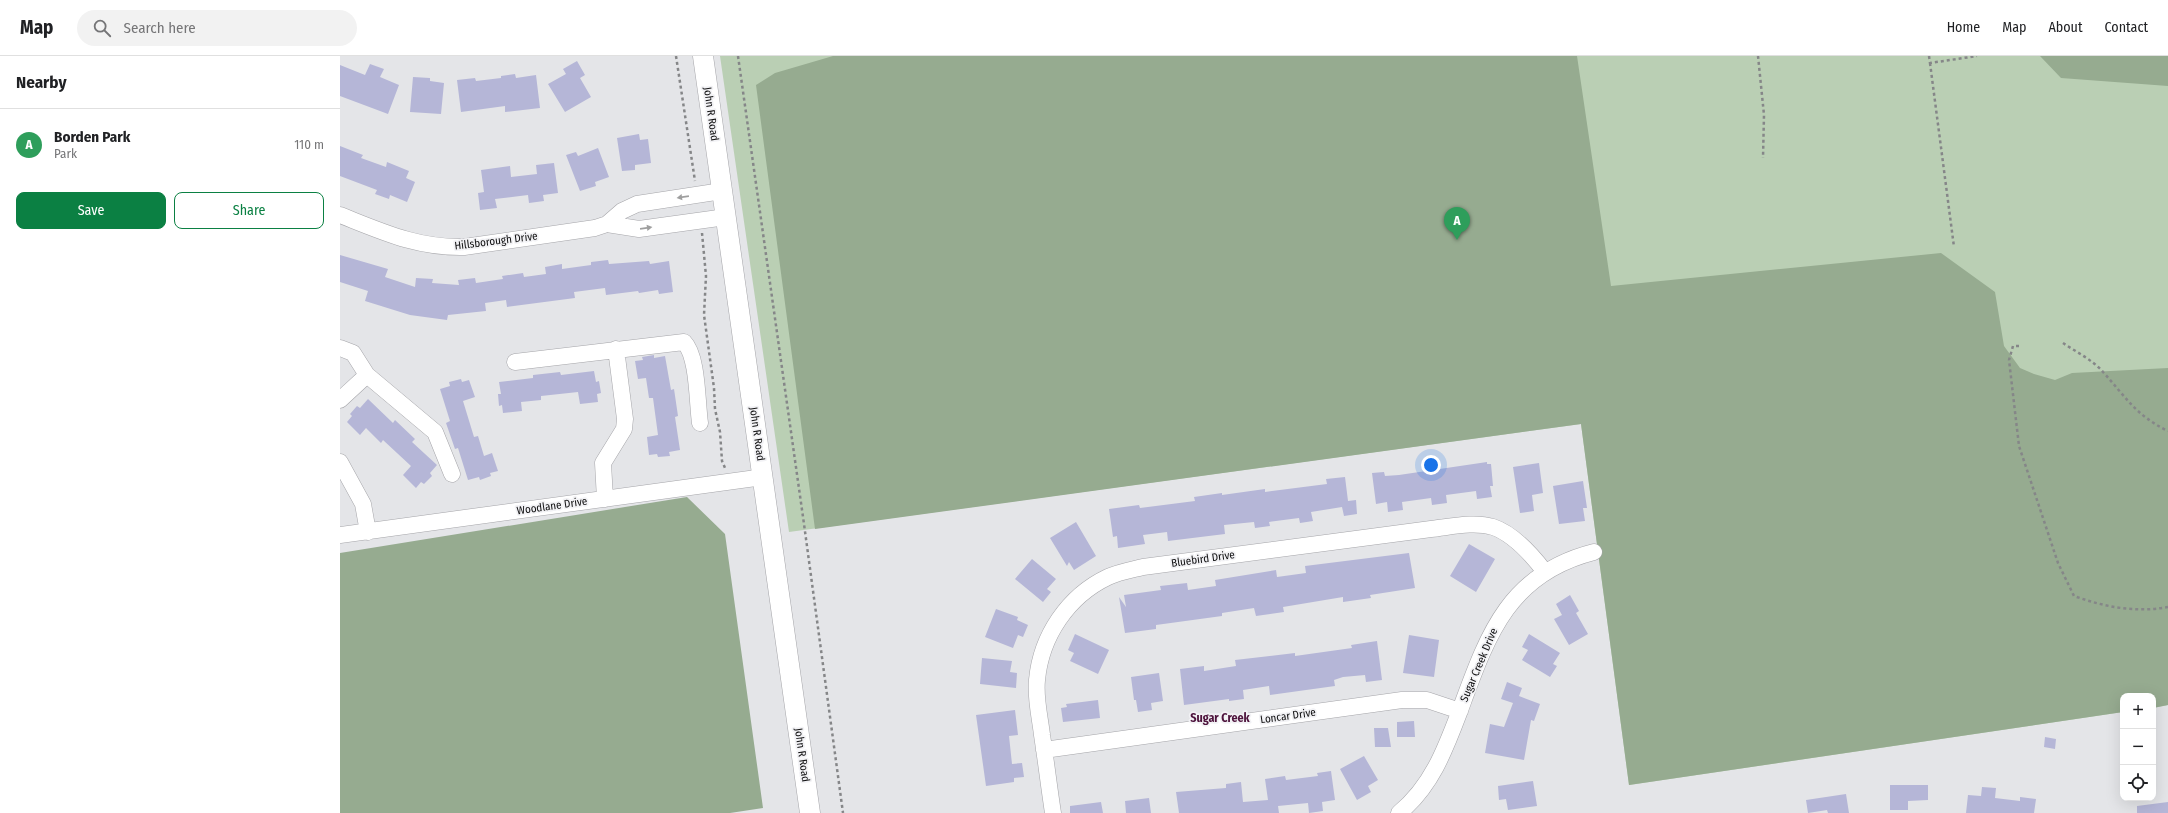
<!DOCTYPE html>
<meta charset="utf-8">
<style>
body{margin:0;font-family:"Fira Sans Condensed",sans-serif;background:#f2f2f2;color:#202124}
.controls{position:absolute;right:12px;bottom:12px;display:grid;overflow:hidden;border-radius:8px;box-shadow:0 4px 16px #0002}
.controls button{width:36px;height:36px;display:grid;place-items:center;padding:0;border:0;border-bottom:1px solid #e0e0e0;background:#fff;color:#202124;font:20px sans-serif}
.you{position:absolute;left:1091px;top:409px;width:14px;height:14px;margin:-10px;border:3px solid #fff;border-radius:50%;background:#1a73e8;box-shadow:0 0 0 6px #1a73e833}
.badge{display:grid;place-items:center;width:26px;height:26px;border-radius:50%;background:#0b8043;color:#fff;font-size:13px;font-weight:700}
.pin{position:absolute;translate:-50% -33px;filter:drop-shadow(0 1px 2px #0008)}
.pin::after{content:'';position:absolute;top:21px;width:14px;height:12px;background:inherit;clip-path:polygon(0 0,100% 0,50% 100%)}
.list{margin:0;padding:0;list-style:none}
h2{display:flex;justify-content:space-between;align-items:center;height:52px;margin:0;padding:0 16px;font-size:17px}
h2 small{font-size:13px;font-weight:400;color:#757577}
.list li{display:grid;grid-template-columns:26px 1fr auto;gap:12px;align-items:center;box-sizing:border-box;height:72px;padding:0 16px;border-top:1px solid #e0e0e0}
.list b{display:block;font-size:15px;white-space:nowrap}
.list p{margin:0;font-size:13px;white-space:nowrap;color:#757577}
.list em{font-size:13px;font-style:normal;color:#757577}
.actions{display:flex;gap:8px;padding:12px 16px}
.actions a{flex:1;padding:9px 0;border:1px solid #0b8043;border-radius:8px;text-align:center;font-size:14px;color:#0b8043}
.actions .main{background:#0b8043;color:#fff}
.icon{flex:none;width:22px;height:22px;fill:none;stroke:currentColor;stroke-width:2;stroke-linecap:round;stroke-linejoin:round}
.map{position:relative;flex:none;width:1828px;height:757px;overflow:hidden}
header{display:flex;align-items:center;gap:24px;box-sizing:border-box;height:56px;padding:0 20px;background:#fff;border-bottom:1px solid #e0e0e0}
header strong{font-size:19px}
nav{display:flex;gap:22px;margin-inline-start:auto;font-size:14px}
.search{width:280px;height:36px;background:#f2f2f2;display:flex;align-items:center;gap:10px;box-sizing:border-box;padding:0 14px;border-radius:22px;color:#757577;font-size:15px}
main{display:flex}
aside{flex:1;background:#fff}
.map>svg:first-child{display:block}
.green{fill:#bacfb4}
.forest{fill:#96ab90}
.building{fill:#b5b6d7}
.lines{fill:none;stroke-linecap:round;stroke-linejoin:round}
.minor-casing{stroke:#a5a5a9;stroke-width:17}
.major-casing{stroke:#a5a5a9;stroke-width:21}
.path{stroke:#858688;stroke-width:2.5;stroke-dasharray:3 3;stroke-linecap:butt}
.minor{stroke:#fff;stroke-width:16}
.major{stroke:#fff;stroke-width:20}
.oneway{fill:#9f9f9f}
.labels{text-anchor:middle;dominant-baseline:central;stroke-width:3.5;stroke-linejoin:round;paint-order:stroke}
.street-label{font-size:11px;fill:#0e0e0f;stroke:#f2f2f5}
.neighbourhood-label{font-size:12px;font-weight:bold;fill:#4e143d;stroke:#f2f2f5}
</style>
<header>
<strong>Map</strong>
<div class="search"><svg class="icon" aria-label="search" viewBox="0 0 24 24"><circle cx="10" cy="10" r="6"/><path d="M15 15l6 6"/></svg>Search here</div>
<nav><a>Home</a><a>Map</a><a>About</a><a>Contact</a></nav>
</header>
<main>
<aside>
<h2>Nearby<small></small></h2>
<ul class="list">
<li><span class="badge" style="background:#2e9e5b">A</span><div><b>Borden Park</b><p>Park</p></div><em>110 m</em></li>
</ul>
<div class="actions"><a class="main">Save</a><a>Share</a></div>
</aside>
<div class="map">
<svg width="1828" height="757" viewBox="0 0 1828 757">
<rect width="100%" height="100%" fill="#e4e5e8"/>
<path class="green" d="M 380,0 L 1828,0 L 1828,649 L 1813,652 L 1813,640 L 1783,640 L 1783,656 L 1289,729 L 1241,368 L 449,476 Z"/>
<path class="forest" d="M 493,0 L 1237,0 L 1271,230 L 1601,197 L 1655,236 L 1664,290 L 1680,312 L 1694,318 L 1715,324 L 1732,317 L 1828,312 L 1828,649 L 1813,652 L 1813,640 L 1783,640 L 1783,656 L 1289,729 L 1241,368 L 475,473 L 416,29 L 435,17 Z
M 1700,0 L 1828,0 L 1828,30 L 1721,22 Z
M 347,441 L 385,478 L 423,752 L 390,757 L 0,757 L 0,497 Z"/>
<path class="building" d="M 237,5 L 245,19 L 240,22 L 251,41 L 225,56 L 208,28 L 226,18 L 223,13 Z
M 30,8 L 44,13 L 40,21 L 59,29 L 48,58 L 0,40 L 0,9 L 25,19 Z
M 175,18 L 176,22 L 196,19 L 200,52 L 165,56 L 165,50 L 121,56 L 117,24 L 135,22 L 136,25 L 161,22 L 161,20 Z
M 73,21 L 90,22 L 90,25 L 104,27 L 101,58 L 70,56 Z
M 299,78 L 300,84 L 308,83 L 311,107 L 295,109 L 295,114 L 282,115 L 277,82 Z
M 0,90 L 23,99 L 21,102 L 46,111 L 47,106 L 69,115 L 66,122 L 75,126 L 67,146 L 50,139 L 49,143 L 35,138 L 37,134 L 0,120 Z
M 258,92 L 269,121 L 255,126 L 256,130 L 240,135 L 226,99 L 236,96 L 238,100 Z
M 214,107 L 218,137 L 203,139 L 204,145 L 189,147 L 188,139 L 155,143 L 157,152 L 140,154 L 138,137 L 144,136 L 141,114 L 170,110 L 171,121 L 197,118 L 196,109 Z
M 0,199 L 48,213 L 45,221 L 75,231 L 76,222 L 93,223 L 92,227 L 119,229 L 118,224 L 135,222 L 136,227 L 163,223 L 162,220 L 183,217 L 184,221 L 206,218 L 205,211 L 222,208 L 222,213 L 251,209 L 251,206 L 268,204 L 269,208 L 309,205 L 310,208 L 329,205 L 333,236 L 319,238 L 318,234 L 299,237 L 298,235 L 266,239 L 265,232 L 234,236 L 235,242 L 167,251 L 166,244 L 145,247 L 146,255 L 108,259 L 107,264 L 70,259 L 25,245 L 28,235 L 0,226 Z
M 314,299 L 314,302 L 325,300 L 331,334 L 334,333 L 338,360 L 335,361 L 340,394 L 329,396 L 330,400 L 318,401 L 317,398 L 309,399 L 307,381 L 318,379 L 313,342 L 309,342 L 306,322 L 298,323 L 295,305 L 303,304 L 302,301 Z
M 254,315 L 256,326 L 259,325 L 261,337 L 257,338 L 258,346 L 240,348 L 238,336 L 201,340 L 201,344 L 181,346 L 182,355 L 163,357 L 162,349 L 159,350 L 158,338 L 161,338 L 159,326 L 193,322 L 193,319 L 220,316 L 221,319 Z
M 121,323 L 122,326 L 129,324 L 135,341 L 123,345 L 134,381 L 138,380 L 144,400 L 152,397 L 158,415 L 150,417 L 151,420 L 140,424 L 139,421 L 128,424 L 118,392 L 115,393 L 106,367 L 110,365 L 100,333 L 110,330 L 109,326 Z
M 28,343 L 53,367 L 55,364 L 75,383 L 72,386 L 97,409 L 90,417 L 92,420 L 84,428 L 81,426 L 76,432 L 63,419 L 71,410 L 43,384 L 41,387 L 26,372 L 20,379 L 7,366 L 12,360 L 10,358 L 17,350 L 20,352 Z
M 1147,406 L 1147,408 L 1151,408 L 1153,430 L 1150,430 L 1152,441 L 1137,443 L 1136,435 L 1106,439 L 1107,447 L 1092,449 L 1091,442 L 1062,446 L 1063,454 L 1048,456 L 1047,446 L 1036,448 L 1032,417 L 1044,416 L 1045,420 L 1059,419 Z
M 1199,407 L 1203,437 L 1192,439 L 1194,455 L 1180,457 L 1173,411 Z
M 1005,421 L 1008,445 L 1016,444 L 1017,458 L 1004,460 L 1002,451 L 971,456 L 973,465 L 960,467 L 959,462 L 929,466 L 930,470 L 915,472 L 914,466 L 884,469 L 885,478 L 828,485 L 827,476 L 803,479 L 805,488 L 778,492 L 777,480 L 773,481 L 769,453 L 799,449 L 800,452 L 855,445 L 854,441 L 882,437 L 882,439 L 925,433 L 925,436 L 987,428 L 986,423 Z
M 1243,425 L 1247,452 L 1243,452 L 1245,465 L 1219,468 L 1213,430 Z
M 736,466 L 756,500 L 734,514 L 729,506 L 727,510 L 710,482 Z
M 1129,488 L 1155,503 L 1136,536 L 1110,520 Z
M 1069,497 L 1075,532 L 1030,539 L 1031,542 L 1003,546 L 1003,541 L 943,551 L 944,556 L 916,560 L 914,552 L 882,557 L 882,560 L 816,569 L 816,573 L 785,577 L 779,541 L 786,551 L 784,539 L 821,534 L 820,530 L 847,527 L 848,534 L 876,530 L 875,524 L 936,514 L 937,521 L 966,517 L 965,510 Z
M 692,503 L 716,523 L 707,533 L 711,536 L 703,546 L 675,523 Z
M 1230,539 L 1239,555 L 1236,557 L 1248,578 L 1229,589 L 1214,563 L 1222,559 L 1216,548 Z
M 656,553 L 678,561 L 677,564 L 688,569 L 683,581 L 678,579 L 673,592 L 645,581 Z
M 735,578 L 769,594 L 758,618 L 730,605 L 734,597 L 728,594 Z
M 1189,578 L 1220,597 L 1213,608 L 1217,610 L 1210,621 L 1182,604 L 1188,594 L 1182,591 Z
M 1069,579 L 1099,584 L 1094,621 L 1063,617 Z
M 1037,585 L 1042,624 L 1026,626 L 1025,619 L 1003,621 L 994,624 L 995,630 L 930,639 L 929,630 L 903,634 L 904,643 L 889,645 L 889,643 L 844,649 L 840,613 L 864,610 L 864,615 L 896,610 L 895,604 L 955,597 L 955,600 L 1012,592 L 1011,589 Z
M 642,602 L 672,605 L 670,616 L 677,617 L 676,632 L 640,628 Z
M 819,617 L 823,645 L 811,647 L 812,654 L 798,656 L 796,644 L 794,644 L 791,621 Z
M 1167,626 L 1182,632 L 1179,640 L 1200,648 L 1194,665 L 1191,664 L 1184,704 L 1145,697 L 1150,668 L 1164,671 L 1173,647 L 1161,643 Z
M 758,644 L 760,662 L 723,666 L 721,652 L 727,651 L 726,648 Z
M 675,654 L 678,679 L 669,680 L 672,708 L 682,707 L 684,721 L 674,722 L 674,726 L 646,730 L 636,659 Z
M 1074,665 L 1075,681 L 1057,681 L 1057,666 Z
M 1034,672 L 1048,672 L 1051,691 L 1035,691 Z
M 1705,681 L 1716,683 L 1715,693 L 1704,691 Z
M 1024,700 L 1038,724 L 1028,730 L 1031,736 L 1017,744 L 1000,713 Z
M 991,715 L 995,744 L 982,746 L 983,755 L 969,757 L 968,747 L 938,750 L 939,757 L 839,757 L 836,736 L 886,732 L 886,728 L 901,726 L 903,746 L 928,744 L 925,723 L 945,720 L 946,724 L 978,720 L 977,717 Z
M 1193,725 L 1197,750 L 1168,754 L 1166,743 L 1159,744 L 1158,730 Z
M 1550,729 L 1588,729 L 1588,744 L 1568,745 L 1568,754 L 1550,754 Z
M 1642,731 L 1656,732 L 1655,742 L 1680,745 L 1680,741 L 1696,743 L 1694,757 L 1626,757 L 1628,739 L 1641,740 Z
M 1506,738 L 1509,757 L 1488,757 L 1487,754 L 1468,757 L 1466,744 Z
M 809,742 L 811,757 L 786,757 L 785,745 Z
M 761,746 L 763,757 L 730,757 L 730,750 Z
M 1828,746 L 1828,757 L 1797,757 L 1797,750 Z"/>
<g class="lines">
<defs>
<path id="minor" d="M 0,159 C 43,176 77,192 124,191 L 255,172 L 267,168 L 282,155 L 297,148 L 382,135
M 267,168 L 299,173 L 386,161
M 0,292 L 13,297 L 27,319
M 175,306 L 344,286 C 358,300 357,346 360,367
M 0,344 L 27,319 L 95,376 L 112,418
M 0,406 L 23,448 L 28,476
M 265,443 L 263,407 L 284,373 L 285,363 L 276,293
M 0,479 L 424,421
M 704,694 L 1062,644 L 1087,644 L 1120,655
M 713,757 C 709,731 706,705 702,679 C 700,661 695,642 697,624 C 701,580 728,540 768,521 C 779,516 791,514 803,511 L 1091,473 C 1110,471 1134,465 1153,471 C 1174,478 1192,499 1205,516
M 1059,757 C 1091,731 1105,694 1119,657 C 1147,581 1167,518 1254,496"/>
<path id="major" d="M 363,0 L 470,757"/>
</defs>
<use href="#minor" class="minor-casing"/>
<use href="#major" class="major-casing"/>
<path class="path" d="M 336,0 L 355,125
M 398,0 L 464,468 L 503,757
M 1418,0 L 1424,59 L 1423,102
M 1589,0 L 1590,7 L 1637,0
M 1590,7 L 1614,191
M 362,177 L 366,220 L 364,259 L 374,332 L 375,353 L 380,376 L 382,405 L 385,412
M 1723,287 C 1736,296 1753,304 1763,316 C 1786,341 1795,359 1828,375
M 1679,290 L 1673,290 L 1669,304 L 1679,390 L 1718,507 L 1734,540 C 1765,551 1795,557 1828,551"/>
<use href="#minor" class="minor"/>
<use href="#major" class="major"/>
</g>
<defs><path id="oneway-solid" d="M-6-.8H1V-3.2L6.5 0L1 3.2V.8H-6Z"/></defs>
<g class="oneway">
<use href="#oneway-solid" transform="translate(343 141) rotate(172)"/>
<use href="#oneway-solid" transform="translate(306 172) rotate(-8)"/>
</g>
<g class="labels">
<g class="street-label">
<text transform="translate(371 58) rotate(82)">John R Road</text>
<text transform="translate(156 185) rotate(-7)">Hillsborough Drive</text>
<text transform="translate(417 378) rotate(82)">John R Road</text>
<text transform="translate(212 450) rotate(-8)">Woodlane Drive</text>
<text transform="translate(863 503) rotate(-8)">Bluebird Drive</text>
<text transform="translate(1139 609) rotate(-67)">Sugar Creek Drive</text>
<text transform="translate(948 660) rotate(-8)">Loncar Drive</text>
<text transform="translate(462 699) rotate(82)">John R Road</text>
</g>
<g class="neighbourhood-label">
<text x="880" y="662">Sugar Creek</text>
</g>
</g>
</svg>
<div class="controls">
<button>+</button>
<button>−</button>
<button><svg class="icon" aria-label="locate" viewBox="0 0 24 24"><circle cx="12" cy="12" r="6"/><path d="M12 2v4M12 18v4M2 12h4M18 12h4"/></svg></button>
</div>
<div class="you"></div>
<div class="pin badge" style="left:1117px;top:184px;background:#2e9e5b">A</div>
</div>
</main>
